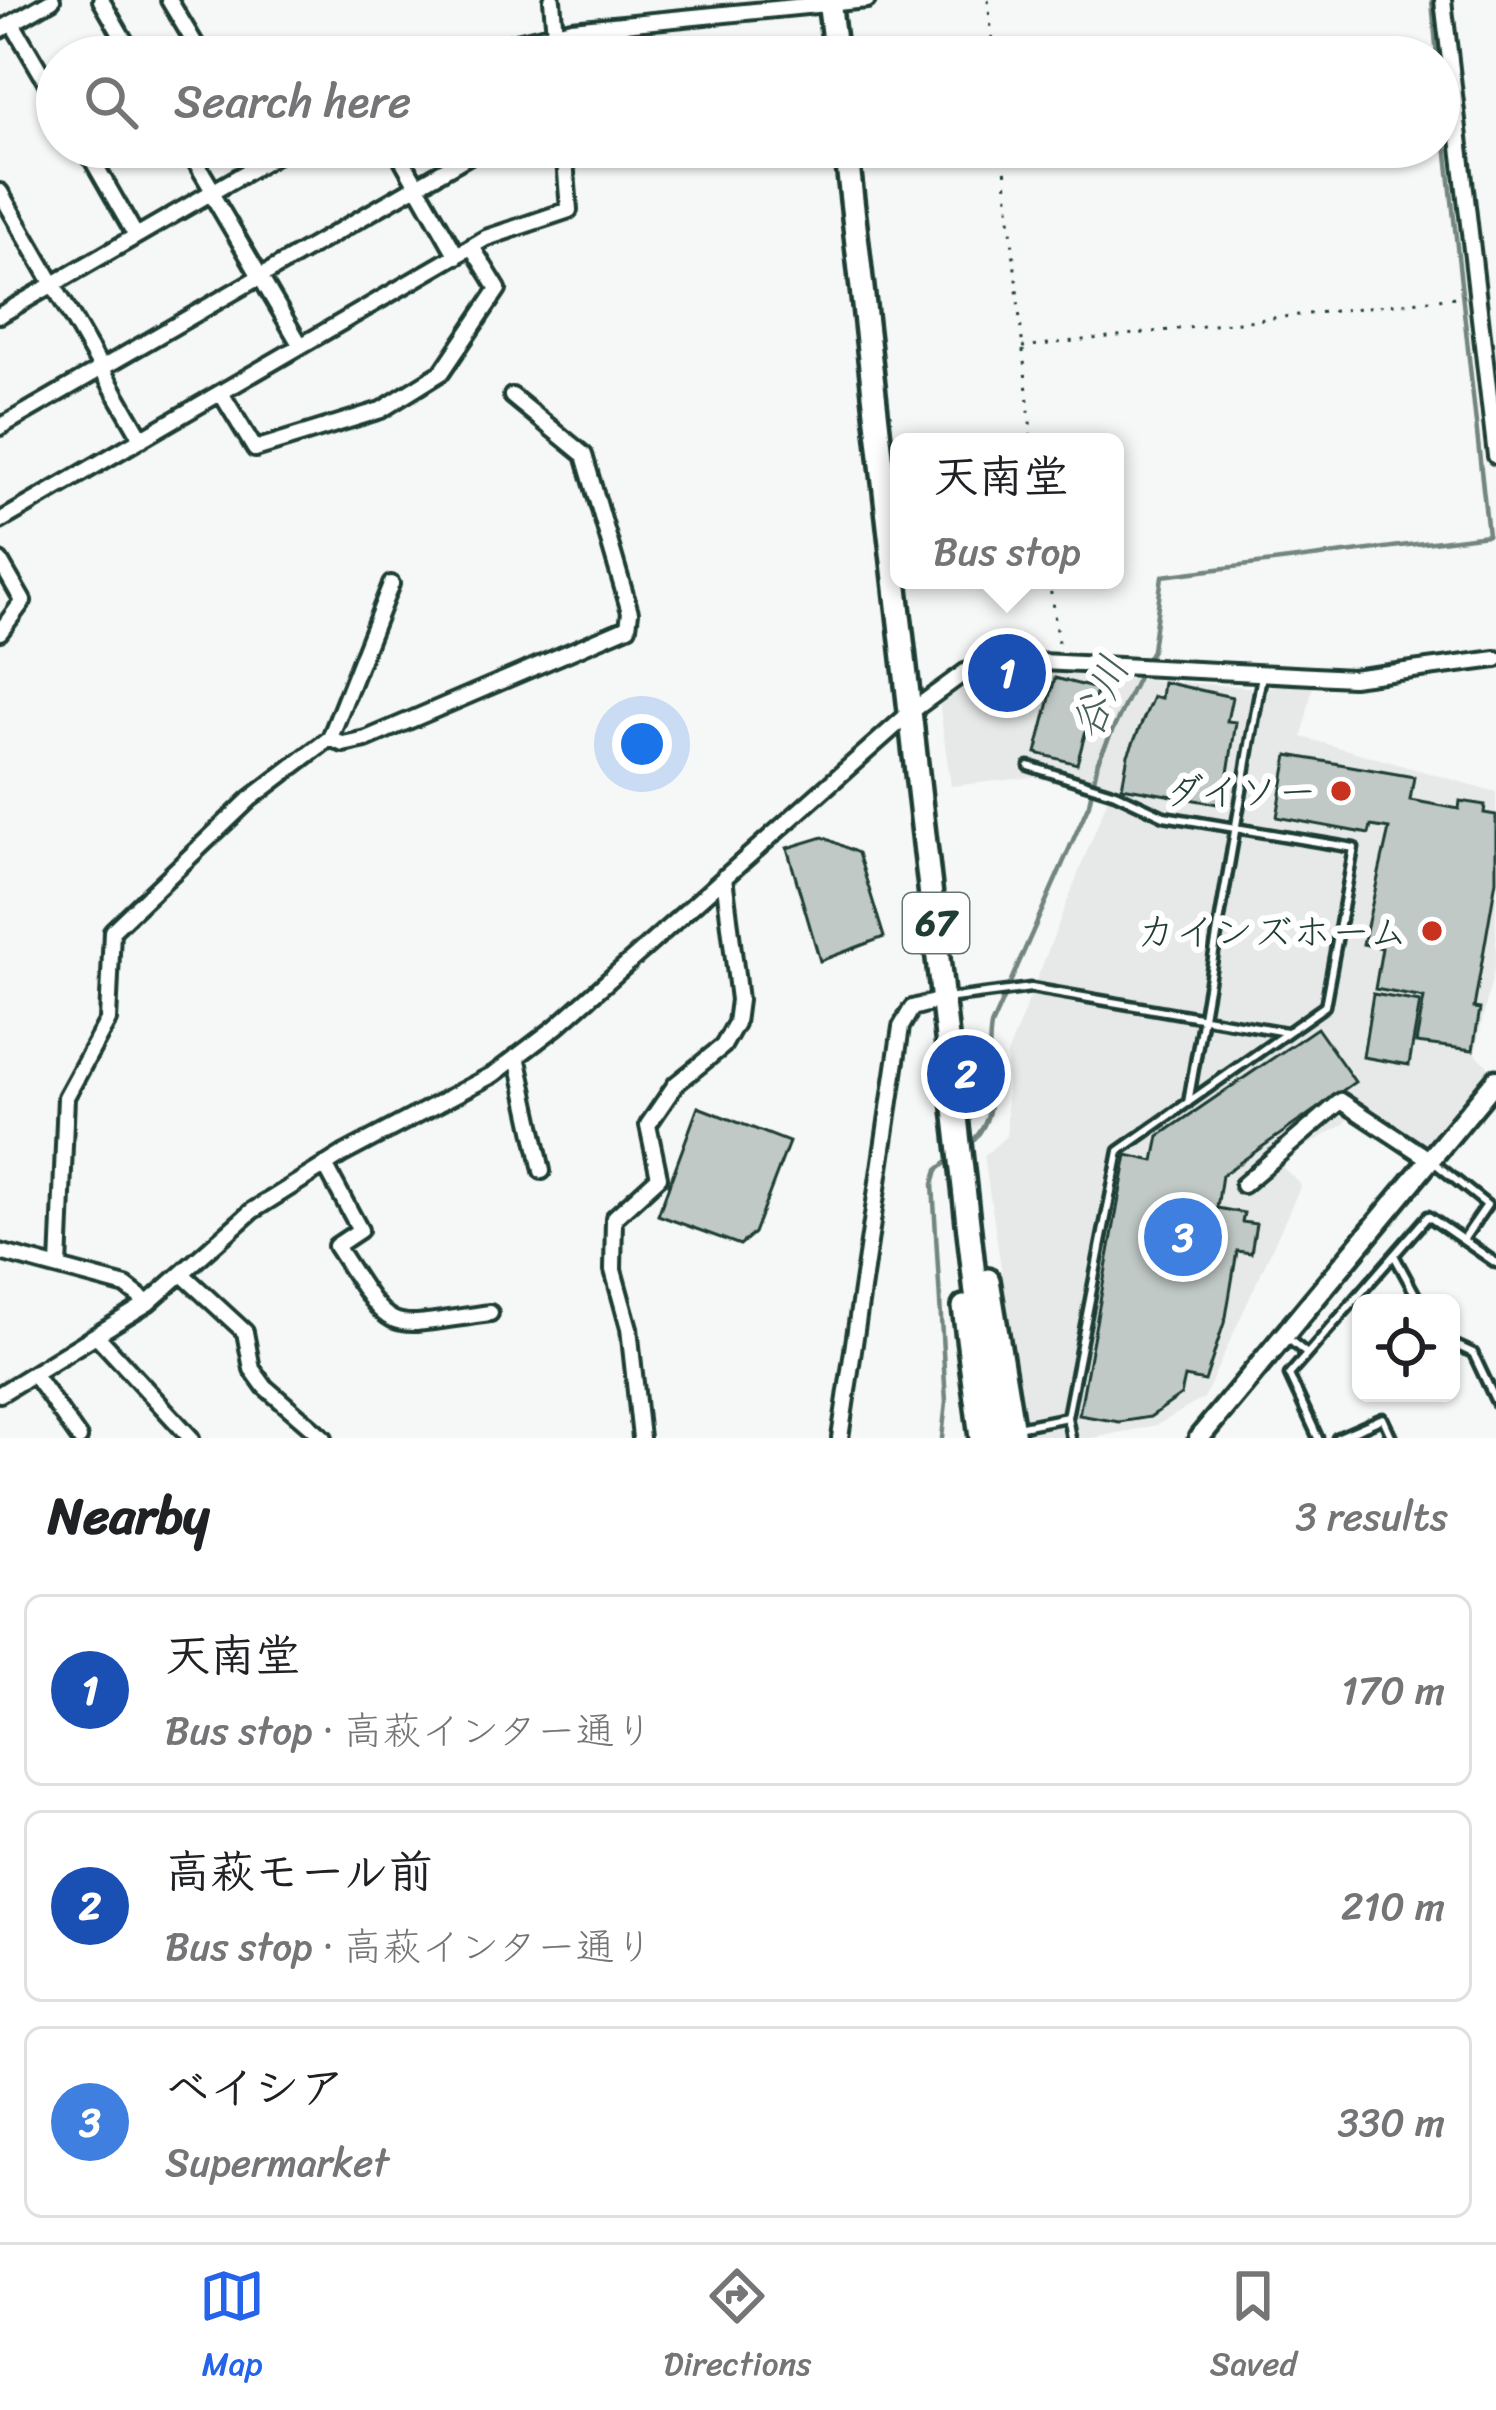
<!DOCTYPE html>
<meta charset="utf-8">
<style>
body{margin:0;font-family:Sriracha,"Klee One",sans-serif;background:#f6f6f6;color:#202124}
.controls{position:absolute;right:36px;bottom:36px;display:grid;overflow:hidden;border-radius:18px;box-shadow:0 3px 9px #0004}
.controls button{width:108px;height:108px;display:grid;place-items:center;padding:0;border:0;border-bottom:3px solid #e0e0e0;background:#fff;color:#202124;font:60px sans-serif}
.you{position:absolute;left:642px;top:744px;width:42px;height:42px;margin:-30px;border:9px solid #fff;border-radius:50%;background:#1a73e8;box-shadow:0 0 0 18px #1a73e833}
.badge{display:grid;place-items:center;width:78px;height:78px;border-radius:50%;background:#2563eb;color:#fff;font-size:39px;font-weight:700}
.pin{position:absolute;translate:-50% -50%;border:6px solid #fff;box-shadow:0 3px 12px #0006}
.popup{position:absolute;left:890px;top:433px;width:234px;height:156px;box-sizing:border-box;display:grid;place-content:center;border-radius:18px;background:#fff;filter:drop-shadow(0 3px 9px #0005);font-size:39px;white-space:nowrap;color:#757577}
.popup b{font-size:45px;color:#202124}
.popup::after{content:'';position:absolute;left:50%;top:100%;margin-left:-24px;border:24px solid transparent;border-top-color:#fff}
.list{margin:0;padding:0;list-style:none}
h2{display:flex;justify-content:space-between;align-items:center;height:156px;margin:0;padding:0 48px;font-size:51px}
h2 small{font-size:39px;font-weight:400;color:#757577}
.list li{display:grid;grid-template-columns:78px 1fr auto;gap:36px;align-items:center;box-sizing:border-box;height:192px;margin:0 24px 24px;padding:0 24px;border:3px solid #e0e0e0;border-radius:18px}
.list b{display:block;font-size:45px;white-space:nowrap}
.list p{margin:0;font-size:39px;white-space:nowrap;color:#757577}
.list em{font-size:39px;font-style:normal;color:#757577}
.icon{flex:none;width:66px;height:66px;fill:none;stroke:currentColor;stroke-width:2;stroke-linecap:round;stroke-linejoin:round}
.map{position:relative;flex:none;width:1496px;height:1438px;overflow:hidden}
.search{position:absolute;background:#fff;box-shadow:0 3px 9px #0004;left:36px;right:36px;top:36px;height:132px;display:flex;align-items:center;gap:30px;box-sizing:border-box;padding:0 42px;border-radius:66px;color:#757577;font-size:45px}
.sheet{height:804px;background:#fff}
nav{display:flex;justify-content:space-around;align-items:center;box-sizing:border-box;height:168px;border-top:3px solid #e0e0e0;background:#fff;font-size:33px;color:#757577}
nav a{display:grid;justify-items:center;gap:6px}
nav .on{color:#2563eb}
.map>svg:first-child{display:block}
.built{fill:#e6e9e8}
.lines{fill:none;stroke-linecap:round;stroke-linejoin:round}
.stream{stroke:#72857f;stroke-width:4.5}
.building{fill:#c0c9c6;stroke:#1f3d34;stroke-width:3}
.lane-casing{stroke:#1f3d34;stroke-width:15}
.street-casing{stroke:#1f3d34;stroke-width:22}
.secondary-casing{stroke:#1f3d34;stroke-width:27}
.primary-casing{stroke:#1f3d34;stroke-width:30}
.path{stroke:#1f3d34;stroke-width:3;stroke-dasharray:3 9;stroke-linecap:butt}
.lane{stroke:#fff;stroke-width:6}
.street{stroke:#fff;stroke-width:14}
.secondary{stroke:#fff;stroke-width:18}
.primary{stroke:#fff;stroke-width:21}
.poi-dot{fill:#c8321e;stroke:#fff;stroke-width:4.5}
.labels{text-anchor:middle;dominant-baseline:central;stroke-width:12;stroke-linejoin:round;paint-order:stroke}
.shield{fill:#fff;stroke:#627771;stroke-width:3}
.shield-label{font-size:36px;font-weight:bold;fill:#1f3d34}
.poi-label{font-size:39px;fill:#1f3d34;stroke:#fff;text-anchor:end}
.water-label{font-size:42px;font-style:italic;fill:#49615a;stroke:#fff}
</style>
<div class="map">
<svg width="1496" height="1438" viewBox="0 0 1496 1438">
<rect width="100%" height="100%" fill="#f6f7f7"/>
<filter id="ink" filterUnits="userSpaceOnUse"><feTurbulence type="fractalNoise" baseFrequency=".00833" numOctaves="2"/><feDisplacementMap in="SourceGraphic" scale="24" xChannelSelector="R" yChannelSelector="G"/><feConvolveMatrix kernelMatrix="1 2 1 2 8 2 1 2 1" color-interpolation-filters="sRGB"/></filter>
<g filter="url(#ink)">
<path class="built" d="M 1026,671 L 1246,687 L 1313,685 L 1302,737 L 1496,792 L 1496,960 L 1475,1053 L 1493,1071 L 1427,1144 L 1357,1104 L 1344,1124 L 1278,1163 L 1301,1185 L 1204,1398 L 1157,1425 L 1093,1438 L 1027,1438 L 984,1156 L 1007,1135 L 1007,1055 L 1108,798 L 1034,777 L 951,786 L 939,702 L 988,675 Z"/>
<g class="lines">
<path class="stream" d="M 1432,0 L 1437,57
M 1145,663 L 1152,650 L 1162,576 L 1488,535 L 1439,79
M 966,1147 C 1007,1113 983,1074 991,1026 L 1089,804 L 1098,761 L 1140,673
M 942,1438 L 946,1402 L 933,1184 L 937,1170 L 952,1158"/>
</g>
<path class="building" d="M 1055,678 L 1097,689 L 1077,764 L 1036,753 Z
M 1163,682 L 1232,697 L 1227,721 L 1236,722 L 1223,805 L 1122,787 L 1128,755 L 1153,697 L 1161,698 Z
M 1288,755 L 1414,777 L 1410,800 L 1459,809 L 1460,801 L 1485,805 L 1484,813 L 1496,815 L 1496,880 L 1474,1008 L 1480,1009 L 1473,1050 L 1416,1043 L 1424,998 L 1375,989 L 1382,948 L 1363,944 L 1389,829 L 1371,826 L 1369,834 L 1277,817 Z
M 823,837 L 858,853 L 884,937 L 820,961 L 787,848 Z
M 1373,994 L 1420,1002 L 1409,1065 L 1363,1057 Z
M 1317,1028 L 1355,1082 L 1222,1175 L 1217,1208 L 1244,1213 L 1242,1222 L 1256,1224 L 1251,1253 L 1237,1251 L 1226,1317 L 1205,1381 L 1185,1377 L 1181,1395 L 1150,1417 L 1119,1422 L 1079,1415 L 1127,1155 L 1154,1161 L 1159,1136 Z
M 698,1107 L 789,1142 L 754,1233 L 740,1245 L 658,1215 Z"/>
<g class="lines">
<defs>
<path id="lane" d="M 1029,766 L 1115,793 L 1164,816 L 1354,848 L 1325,1006 L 1119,1151 L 1067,1417 L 1071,1438
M 946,999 L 1031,988 L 1286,1032
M 1188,1103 L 1262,675
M 1432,1161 L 1487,1205 L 1463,1240
M 1394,1255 L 1420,1303
M 1286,1337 L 1307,1354
M 1451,1343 L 1473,1353 L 1496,1402
M 1017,1427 L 1067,1417
M 1318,1438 L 1289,1375 L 1428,1216 L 1496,1263
M 1337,1438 L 1383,1418 L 1392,1438"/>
<path id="street" d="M 101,0 L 134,57
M 169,0 L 203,57
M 552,0 L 557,57
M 1443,0 L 1496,456
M 12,23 L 57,100
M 0,30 L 52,0
M 452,57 L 572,29 L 867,0
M 85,147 L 136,236
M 187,147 L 213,191
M 395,147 L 457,256
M 0,192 L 142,439
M 211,193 L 301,346
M 0,315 L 290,147
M 221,393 L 255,449 L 381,410 L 442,372 L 498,289 L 472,247
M 0,427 L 484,147
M 0,521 L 486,238 L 569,210 L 564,147
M 0,561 L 23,601 L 0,632
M 330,738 L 343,744 L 366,739 L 628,627 L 630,612 L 584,455 L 512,396
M 517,1056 L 542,1171
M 325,1165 L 360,1230 L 336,1246 C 397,1339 380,1328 490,1313
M 1243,1185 L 1341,1101 L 1429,1159
M 0,1252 L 126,1286 L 148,1303
M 59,1267 L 66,1097 L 108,1020 L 112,931 L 250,799 L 330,738 L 391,584
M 182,1274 L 245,1332 L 252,1369 L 265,1387 L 324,1438
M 98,1337 L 191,1438
M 35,1376 L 79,1438
M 0,1394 L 148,1303 L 252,1211 L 343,1154 L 494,1074 L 556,1027 L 912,711 L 965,672 L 1002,660 L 1352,678 L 1496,659
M 641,1438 L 629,1328 L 613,1270 L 614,1218 L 659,1177 L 648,1125 L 676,1084 L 723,1046 L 736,1023 L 739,1000 L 724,877
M 840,1438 L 901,1027 L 912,1008 L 945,999"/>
<path id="secondary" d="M 1199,1438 L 1496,1080"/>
<path id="primary" d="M 829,0 L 836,57
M 846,147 L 983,1355 L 998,1438
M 988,1280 L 1014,1438
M 964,1307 L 981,1438"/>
</defs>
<use href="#lane" class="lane-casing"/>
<use href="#street" class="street-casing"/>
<use href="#secondary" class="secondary-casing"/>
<use href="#primary" class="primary-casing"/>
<path class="path" d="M 988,0 L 994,57
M 1003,147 L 1032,442
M 1022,347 L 1464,296
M 1049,580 L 1059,649"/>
<use href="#lane" class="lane"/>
<use href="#street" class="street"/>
<use href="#secondary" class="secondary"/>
<use href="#primary" class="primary"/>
</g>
</g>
<g class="poi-dot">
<circle cx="1341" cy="791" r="12"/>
<circle cx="1432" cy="931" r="12"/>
</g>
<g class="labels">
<rect class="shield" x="903" y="893" width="66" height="60" rx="9"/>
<g class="shield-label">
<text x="936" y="923">67</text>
</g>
<g class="poi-label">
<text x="1317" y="791">ダイソー</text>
<text x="1408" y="931">カインズホーム</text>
</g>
<g class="water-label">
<text transform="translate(1100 697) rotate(-67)">谷川</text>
</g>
</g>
</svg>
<div class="controls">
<button><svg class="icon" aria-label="locate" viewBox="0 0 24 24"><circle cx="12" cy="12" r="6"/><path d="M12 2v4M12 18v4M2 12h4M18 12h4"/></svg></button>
</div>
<div class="you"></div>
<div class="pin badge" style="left:1007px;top:673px;background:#1a4fb4">1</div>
<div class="popup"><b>天南堂</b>Bus stop</div>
<div class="pin badge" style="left:966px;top:1074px;background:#1a4fb4">2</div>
<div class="pin badge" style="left:1183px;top:1237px;background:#3f7fe0">3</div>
<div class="search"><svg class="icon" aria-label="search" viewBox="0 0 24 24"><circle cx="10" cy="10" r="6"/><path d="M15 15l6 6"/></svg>Search here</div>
</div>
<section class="sheet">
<h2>Nearby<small>3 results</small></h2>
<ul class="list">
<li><span class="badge" style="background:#1a4fb4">1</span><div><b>天南堂</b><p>Bus stop · 高萩インター通り</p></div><em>170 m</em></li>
<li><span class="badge" style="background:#1a4fb4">2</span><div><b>高萩モール前</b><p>Bus stop · 高萩インター通り</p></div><em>210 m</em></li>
<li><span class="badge" style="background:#3f7fe0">3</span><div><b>ベイシア</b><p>Supermarket</p></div><em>330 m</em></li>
</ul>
</section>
<nav>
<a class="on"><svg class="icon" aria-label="map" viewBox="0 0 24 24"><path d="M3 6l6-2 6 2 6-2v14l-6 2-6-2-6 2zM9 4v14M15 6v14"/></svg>Map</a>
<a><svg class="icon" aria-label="directions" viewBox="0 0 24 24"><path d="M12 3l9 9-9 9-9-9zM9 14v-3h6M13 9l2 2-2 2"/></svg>Directions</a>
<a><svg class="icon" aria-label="saved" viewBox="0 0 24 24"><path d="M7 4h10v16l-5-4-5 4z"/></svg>Saved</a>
</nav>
